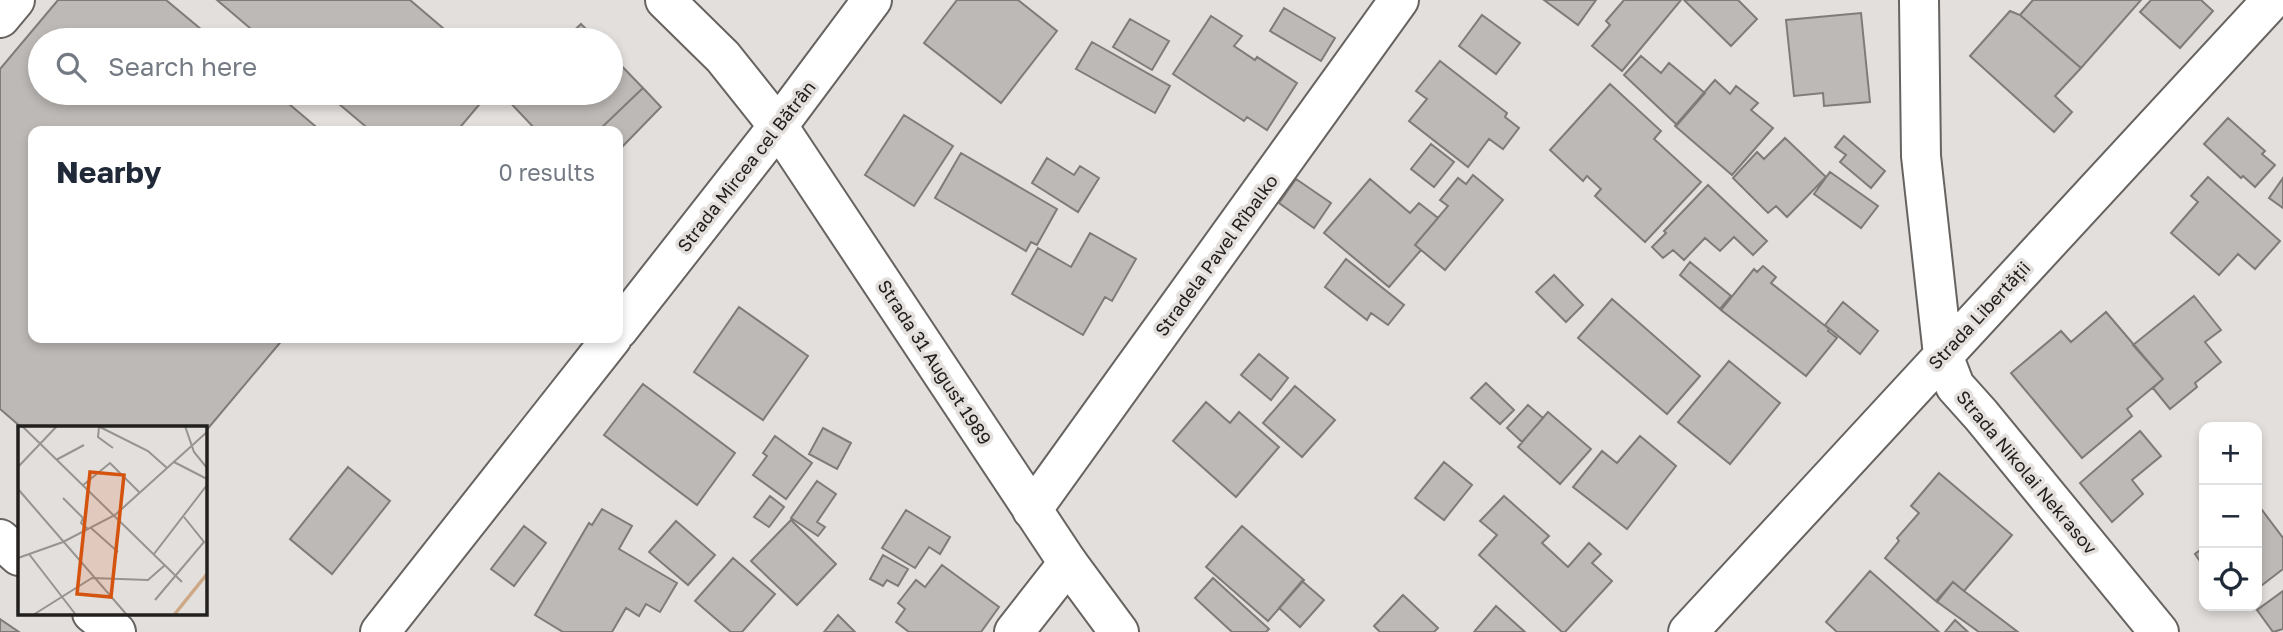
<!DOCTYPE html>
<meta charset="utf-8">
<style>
body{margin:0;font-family:"Golos Text",sans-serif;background:#f6f6f7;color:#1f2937}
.controls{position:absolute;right:21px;bottom:21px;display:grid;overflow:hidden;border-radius:14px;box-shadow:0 4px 10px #0003}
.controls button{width:63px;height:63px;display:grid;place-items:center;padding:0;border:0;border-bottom:2px solid #e0e1e3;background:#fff;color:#1f2937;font:35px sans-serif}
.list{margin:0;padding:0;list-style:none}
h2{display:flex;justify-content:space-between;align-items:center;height:91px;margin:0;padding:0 28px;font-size:30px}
h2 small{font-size:23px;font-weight:400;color:#747a83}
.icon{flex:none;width:38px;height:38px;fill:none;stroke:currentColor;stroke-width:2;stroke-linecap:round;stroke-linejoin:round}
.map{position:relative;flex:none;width:2283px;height:632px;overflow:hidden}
.search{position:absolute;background:#fff;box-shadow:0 4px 10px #0003;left:28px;top:28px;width:595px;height:77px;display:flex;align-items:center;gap:18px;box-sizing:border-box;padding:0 24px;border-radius:38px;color:#747a83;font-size:26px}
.panel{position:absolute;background:#fff;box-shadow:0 4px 10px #0003;left:28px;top:126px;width:595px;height:217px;border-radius:14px}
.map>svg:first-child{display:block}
.building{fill:#bdb9b6;stroke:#7f7b78;stroke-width:2}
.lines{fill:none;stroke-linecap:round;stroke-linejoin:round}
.minor-casing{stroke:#666360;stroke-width:42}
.major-casing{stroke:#666360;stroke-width:42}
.minor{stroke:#fff;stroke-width:38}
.major{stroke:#fff;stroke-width:38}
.labels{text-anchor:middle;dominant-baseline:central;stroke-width:7;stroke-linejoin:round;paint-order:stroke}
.street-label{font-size:18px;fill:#22201f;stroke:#e3dfdc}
.inset-river{fill:none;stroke:#cda886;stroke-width:3.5}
.inset-road{fill:none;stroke:#969390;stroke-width:2}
.view{fill:#d4530e;fill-opacity:0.15;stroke:#d4530e;stroke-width:3.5}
.inset-edge{fill:none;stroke:#22201f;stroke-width:3.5}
</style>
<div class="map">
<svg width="2283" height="632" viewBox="0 0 2283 632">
<rect width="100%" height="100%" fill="#e3dfdc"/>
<path class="building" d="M 58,0 L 166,0 L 214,40 L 40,40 L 40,93 L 276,93 L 321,131 L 33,131 L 33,338 L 284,338 L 205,432 L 205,427 L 21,427 L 0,409 L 0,69 Z
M 217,0 L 410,0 L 457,40 L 264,40 Z
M 957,0 L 1018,0 L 1057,31 L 1001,103 L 924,43 Z
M 1544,0 L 1596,0 L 1578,25 Z
M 1624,0 L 1681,0 L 1622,71 L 1592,46 L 1610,25 L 1606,21 Z
M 1684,0 L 1738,0 L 1757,19 L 1731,46 Z
M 2033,0 L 2141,0 L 2081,68 L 2020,15 Z
M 2151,0 L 2201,0 L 2213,11 L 2180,48 L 2140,12 Z
M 1284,8 L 1335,38 L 1321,61 L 1270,31 Z
M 2010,11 L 2020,15 L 2081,68 L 2055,96 L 2072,112 L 2054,132 L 1970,56 Z
M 1861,13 L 1870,102 L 1824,106 L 1823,93 L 1794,96 L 1786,20 Z
M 1482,15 L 1520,43 L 1496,74 L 1459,46 Z
M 1211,16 L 1242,36 L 1234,46 L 1255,60 L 1257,57 L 1297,83 L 1267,130 L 1247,117 L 1244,121 L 1173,74 Z
M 1130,19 L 1169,41 L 1152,70 L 1113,47 Z
M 581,24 L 597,40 L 564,40 Z
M 1092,42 L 1170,86 L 1155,113 L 1076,69 Z
M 611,55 L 643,88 L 598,131 L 537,131 L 505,97 L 509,93 L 611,93 Z
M 1641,56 L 1661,73 L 1669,63 L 1705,93 L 1677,125 L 1624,75 Z
M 1440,61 L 1507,113 L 1505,117 L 1519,128 L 1503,149 L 1489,139 L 1468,167 L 1409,121 L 1427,99 L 1416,91 Z
M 1715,80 L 1730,94 L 1736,86 L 1758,103 L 1751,110 L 1773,128 L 1732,175 L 1675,126 Z
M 1610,84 L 1661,131 L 1654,139 L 1701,182 L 1645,242 L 1595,196 L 1601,189 L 1587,176 L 1583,181 L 1550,150 Z
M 643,88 L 661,107 L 621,148 L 620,180 L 618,182 L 618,131 L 598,131 Z
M 326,93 L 489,93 L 457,131 L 371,131 Z
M 904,115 L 953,146 L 914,206 L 865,175 Z
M 2228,118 L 2265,151 L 2262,154 L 2275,165 L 2255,187 L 2243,176 L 2241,178 L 2204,144 Z
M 1844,136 L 1885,171 L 1871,188 L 1840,162 L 1846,155 L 1835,147 Z
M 1785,138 L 1826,177 L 1787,217 L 1776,206 L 1768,213 L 1733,178 L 1757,152 L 1764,159 Z
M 1431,144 L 1454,162 L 1434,187 L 1411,169 Z
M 961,153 L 1057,209 L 1037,245 L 1031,242 L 1026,251 L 935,198 Z
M 1047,158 L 1074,175 L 1080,166 L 1099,178 L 1078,212 L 1032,183 Z
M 1830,172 L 1878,206 L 1861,228 L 1814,194 Z
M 1473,175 L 1503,200 L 1445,270 L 1415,245 L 1448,206 L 1440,200 L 1458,178 L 1466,184 Z
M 2208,177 L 2280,241 L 2255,269 L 2238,254 L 2219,275 L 2171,233 L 2198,202 L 2191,196 Z
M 2283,178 L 2283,208 L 2269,198 Z
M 1296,179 L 1331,203 L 1314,228 L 1279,203 Z
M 1370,179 L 1410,213 L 1419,203 L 1438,218 L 1415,245 L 1421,250 L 1389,287 L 1324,233 Z
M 1708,185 L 1767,241 L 1753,255 L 1734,237 L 1720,251 L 1705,238 L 1684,260 L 1673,250 L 1663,258 L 1652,247 L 1666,233 L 1664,231 Z
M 1090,233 L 1136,259 L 1112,301 L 1105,297 L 1083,335 L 1012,294 L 1038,248 L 1071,267 Z
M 1346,259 L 1404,305 L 1388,325 L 1371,313 L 1367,320 L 1325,287 Z
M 1690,262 L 1731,296 L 1720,309 L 1680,275 Z
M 1763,266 L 1776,277 L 1771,283 L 1829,329 L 1828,331 L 1837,338 L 1806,376 L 1721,310 L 1754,269 L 1757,272 Z
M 1554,275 L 1583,305 L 1566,322 L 1536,292 Z
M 2194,296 L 2221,330 L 2205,342 L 2221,362 L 2195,383 L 2197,387 L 2170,409 L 2153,388 L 2163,379 L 2133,345 Z
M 1612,299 L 1700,376 L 1667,414 L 1578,338 Z
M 1843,302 L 1878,331 L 1860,354 L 1825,325 Z
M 739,307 L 808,356 L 763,420 L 694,372 Z
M 2106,312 L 2163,379 L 2127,409 L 2132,416 L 2082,458 L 2011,373 L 2061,331 L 2071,342 Z
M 1259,354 L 1288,378 L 1271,400 L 1241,375 Z
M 1729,361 L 1780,403 L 1730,464 L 1678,422 Z
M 1486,383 L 1514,410 L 1500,424 L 1471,398 Z
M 643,384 L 735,453 L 697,505 L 604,435 Z
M 1295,386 L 1335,420 L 1302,457 L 1263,423 Z
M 1206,402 L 1230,423 L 1239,412 L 1279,447 L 1236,497 L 1173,441 Z
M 1528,405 L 1543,418 L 1522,442 L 1507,428 Z
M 1548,412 L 1591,449 L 1560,484 L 1518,447 Z
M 823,428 L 851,443 L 837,469 L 809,454 Z
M 2140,431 L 2161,456 L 2132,480 L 2143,494 L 2112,522 L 2080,483 Z
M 775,436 L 812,463 L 786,499 L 753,475 L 767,456 L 763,453 Z
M 1640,436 L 1676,466 L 1627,529 L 1573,487 L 1602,451 L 1617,463 Z
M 1444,462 L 1472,485 L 1444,520 L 1415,498 Z
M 348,467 L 390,501 L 332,574 L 290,539 Z
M 1939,473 L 2012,535 L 1964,591 L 1953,582 L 1937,602 L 1885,558 L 1899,541 L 1897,538 L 1919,513 L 1911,506 Z
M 817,481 L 836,494 L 817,522 L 825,527 L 818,536 L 791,518 Z
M 770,496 L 784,507 L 769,527 L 754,517 Z
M 1504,496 L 1549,536 L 1542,543 L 1568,567 L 1589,543 L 1601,554 L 1592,563 L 1612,581 L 1565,632 L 1562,632 L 1479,555 L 1497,535 L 1480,521 Z
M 2259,506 L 2283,538 L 2283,569 L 2257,589 L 2257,508 Z
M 602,509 L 632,526 L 619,549 L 677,583 L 660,612 L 646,604 L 639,616 L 626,608 L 612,632 L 563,632 L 535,615 L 589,523 L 592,525 Z
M 906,510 L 950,537 L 940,554 L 929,547 L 915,568 L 882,548 Z
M 791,520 L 836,564 L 797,605 L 751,561 Z
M 676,521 L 715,555 L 688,585 L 649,552 Z
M 524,526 L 546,543 L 514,586 L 491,569 Z
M 1242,526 L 1304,580 L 1268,621 L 1206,567 Z
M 2204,547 L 2204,567 L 2195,554 Z
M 883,555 L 908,569 L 898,586 L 887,580 L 883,586 L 870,579 Z
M 733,558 L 775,594 L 742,632 L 731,632 L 695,601 Z
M 942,565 L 999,607 L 981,632 L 909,632 L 896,622 L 905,609 L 898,603 L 916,580 L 925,587 Z
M 1870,571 L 1939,632 L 1837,632 L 1826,622 Z
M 1213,578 L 1269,629 L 1266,632 L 1232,632 L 1195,598 Z
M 1302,581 L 1324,600 L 1300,627 L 1279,608 Z
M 1953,582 L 1964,591 L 2018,632 L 1979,632 L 1936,601 Z
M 2283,591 L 2283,629 L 2273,632 L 2257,610 Z
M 1403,595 L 1438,628 L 1434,632 L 1380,632 L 1374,626 Z
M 1496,606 L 1525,632 L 1474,632 Z
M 838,615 L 855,632 L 824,632 Z
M 0,619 L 19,632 L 0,632 Z
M 1955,620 L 1968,632 L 1945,632 Z"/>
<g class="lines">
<defs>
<path id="minor" d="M 1919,0 L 1921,156 L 1943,355 L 1955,386 L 1981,415 L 2159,632
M 0,18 L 15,0
M 618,330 L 778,126 L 872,0
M 1032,510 L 1399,0
M 0,539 L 19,556
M 92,613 L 116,632
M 380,632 L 612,338
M 1014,632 L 1068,563
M 1688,632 L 2272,0"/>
<path id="major" d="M 665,0 L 723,57 L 778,126 L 1068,563 L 1119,632"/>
</defs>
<use href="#minor" class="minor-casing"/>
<use href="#major" class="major-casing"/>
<use href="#minor" class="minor"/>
<use href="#major" class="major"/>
</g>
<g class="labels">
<g class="street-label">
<text transform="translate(746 166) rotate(-52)">Strada Mircea cel Bătrân</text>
<text transform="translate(1216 255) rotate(-54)">Stradela Pavel Rîbalko</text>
<text transform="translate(1979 315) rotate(-47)">Strada Libertății</text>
<text transform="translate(935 362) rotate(57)">Strada 31 August 1989</text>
<text transform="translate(2027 472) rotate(50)">Strada Nikolai Nekrasov</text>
</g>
</g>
<g transform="translate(18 426)">
<rect width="189" height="189" fill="#e3dfdc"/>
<path class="inset-river" d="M 156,189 L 189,148"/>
<path class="inset-road" d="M 4,0 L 164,156M 80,0 L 130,25 L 149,42M 167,0 L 176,26 L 189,42M 81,1 L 80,11 L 95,22M 38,34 L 66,19M 156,36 L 189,53M 0,41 L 39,0M 64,60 L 92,37 L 121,66M 0,63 L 109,189M 45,72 L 65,92 L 63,97 L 70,103M 73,102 L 100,126M 11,128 L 58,189M 136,128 L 189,59M 0,132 L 45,116 L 97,89 L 189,6M 137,174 L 186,116 L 166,91M 15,189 L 74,152 L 130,154 L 147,139"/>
<path class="view" d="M 72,46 L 106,49 L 93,171 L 59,168 Z"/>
<rect width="189" height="189" class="inset-edge"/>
</g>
</svg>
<div class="controls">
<button>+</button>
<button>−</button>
<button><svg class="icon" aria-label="locate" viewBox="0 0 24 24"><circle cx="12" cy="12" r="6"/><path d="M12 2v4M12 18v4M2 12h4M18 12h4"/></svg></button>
</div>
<div class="search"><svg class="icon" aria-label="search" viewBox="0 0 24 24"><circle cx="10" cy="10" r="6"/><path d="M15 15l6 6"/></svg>Search here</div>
<section class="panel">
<h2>Nearby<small>0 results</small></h2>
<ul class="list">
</ul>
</section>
</div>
